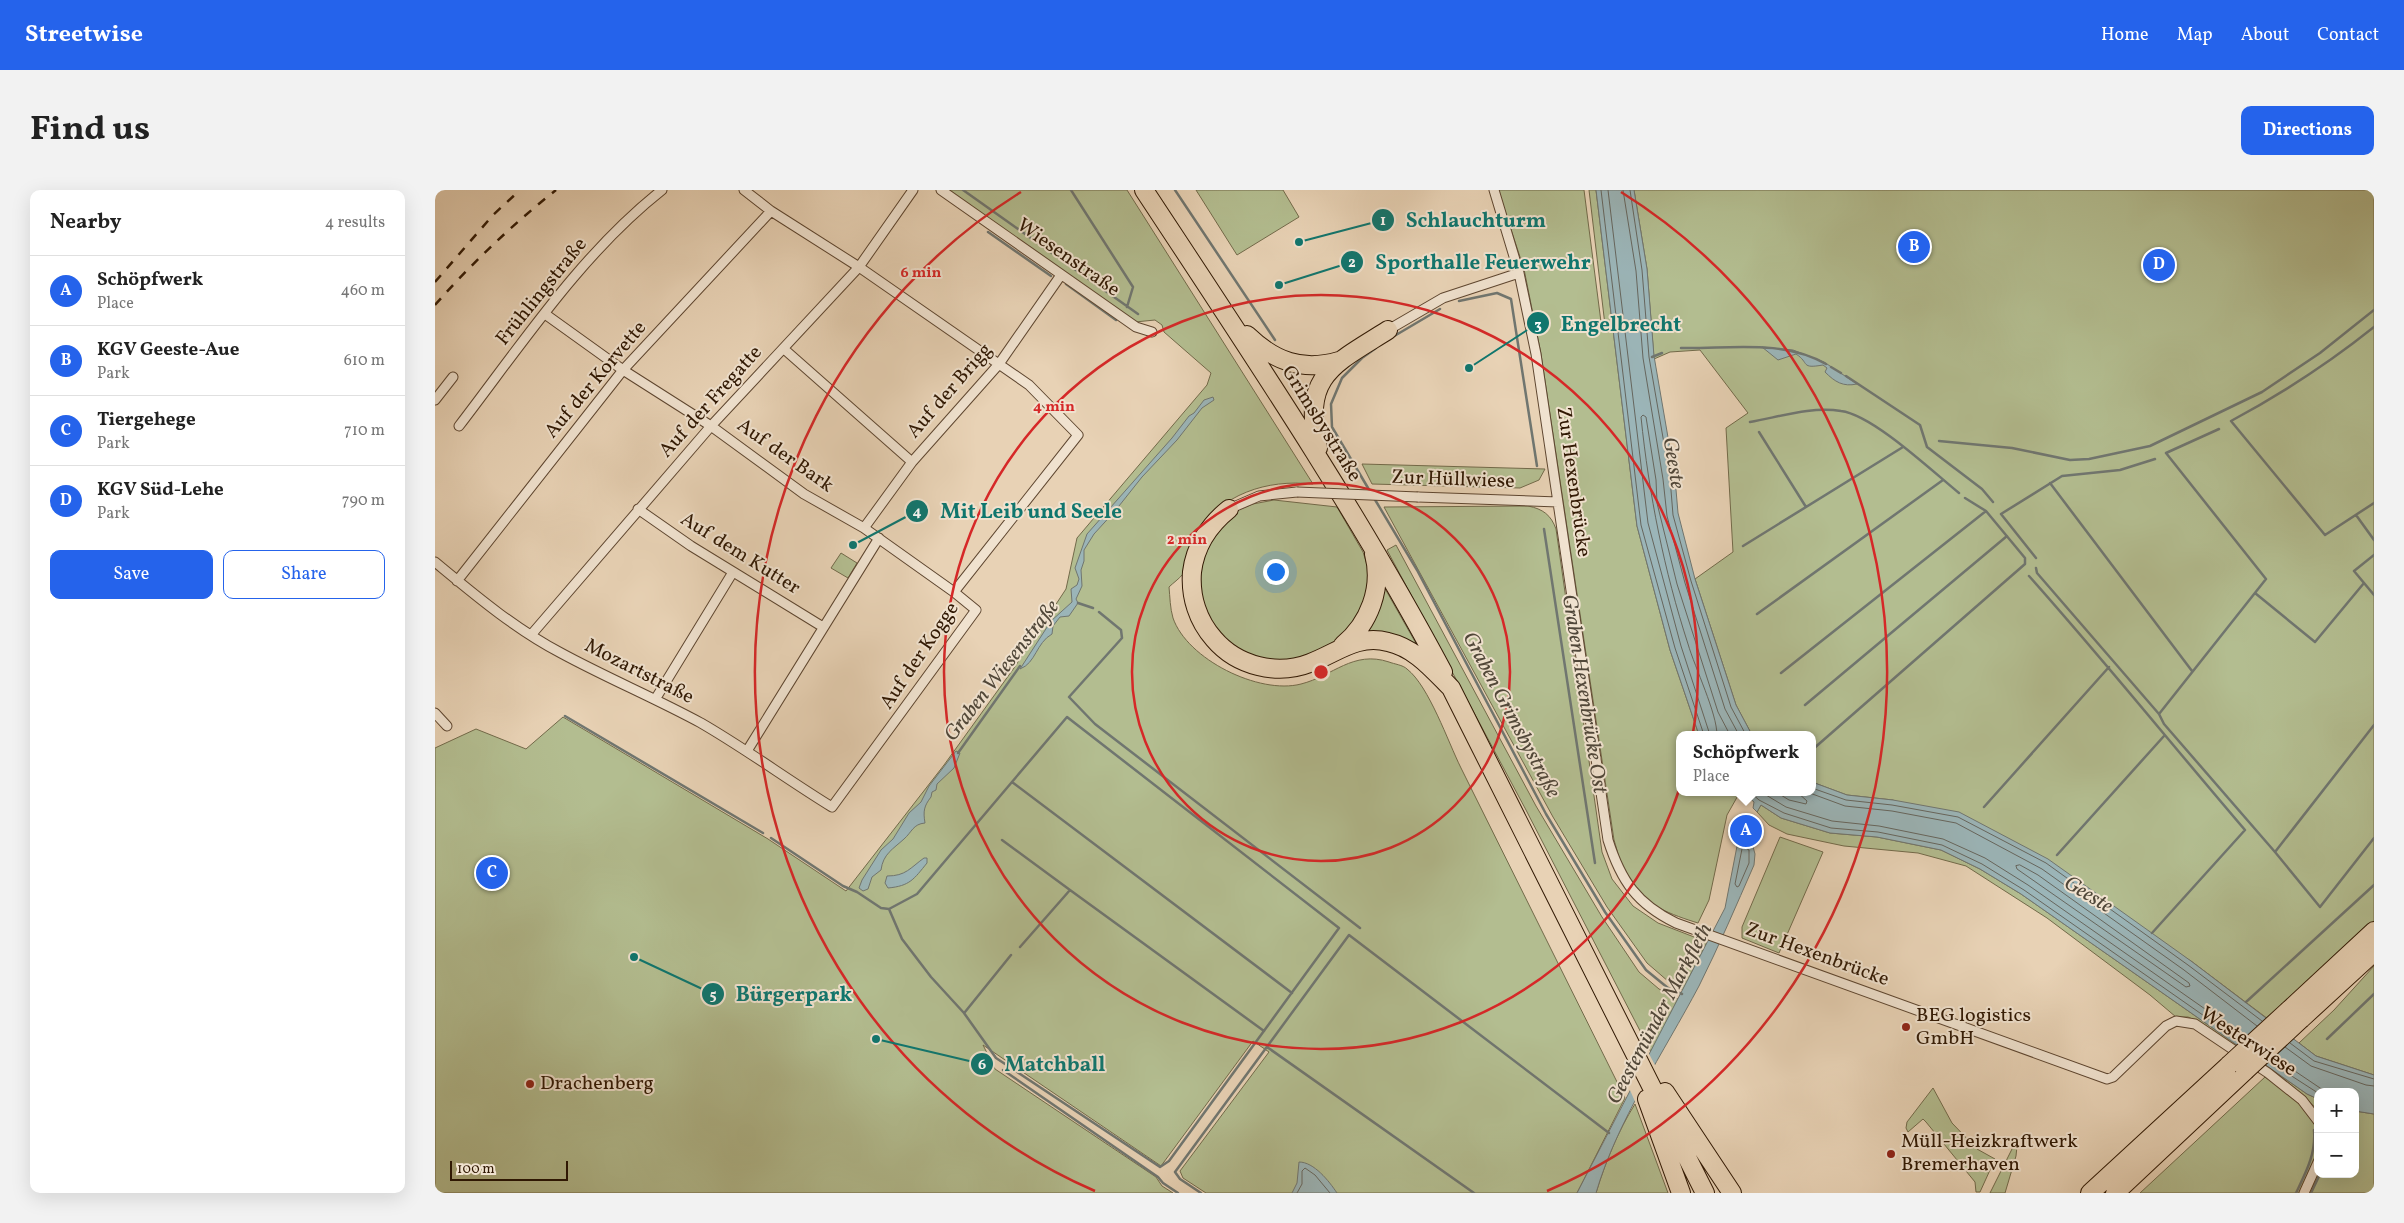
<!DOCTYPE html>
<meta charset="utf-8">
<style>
body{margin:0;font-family:Vollkorn,serif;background:#f2f2f2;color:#222}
.controls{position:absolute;right:15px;bottom:15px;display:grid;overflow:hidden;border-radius:10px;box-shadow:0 5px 20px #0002}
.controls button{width:45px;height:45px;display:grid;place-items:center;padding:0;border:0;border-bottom:1px solid #e0e0e0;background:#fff;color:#222;font:25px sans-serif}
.scale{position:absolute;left:15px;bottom:12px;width:118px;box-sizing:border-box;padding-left:5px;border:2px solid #301803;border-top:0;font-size:14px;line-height:18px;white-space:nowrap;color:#301803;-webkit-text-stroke:4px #f0e2cf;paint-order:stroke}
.you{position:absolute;left:840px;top:381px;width:18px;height:18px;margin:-12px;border:4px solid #fff;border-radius:50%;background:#1a73e8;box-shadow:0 0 0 8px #1a73e833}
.badge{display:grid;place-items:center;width:32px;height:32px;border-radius:50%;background:#2563eb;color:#fff;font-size:16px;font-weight:700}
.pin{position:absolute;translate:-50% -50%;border:2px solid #fff;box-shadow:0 1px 5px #0006}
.popup{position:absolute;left:1241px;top:541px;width:140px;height:65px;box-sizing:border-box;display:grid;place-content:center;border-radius:10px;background:#fff;filter:drop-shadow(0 1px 4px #0005);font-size:16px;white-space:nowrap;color:#767676}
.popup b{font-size:19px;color:#222}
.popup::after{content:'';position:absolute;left:50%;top:100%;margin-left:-10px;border:10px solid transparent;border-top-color:#fff}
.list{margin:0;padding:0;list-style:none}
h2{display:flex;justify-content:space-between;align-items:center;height:65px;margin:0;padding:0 20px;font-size:21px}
h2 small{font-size:16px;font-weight:400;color:#767676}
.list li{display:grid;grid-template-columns:32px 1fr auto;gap:15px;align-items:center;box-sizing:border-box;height:70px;padding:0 20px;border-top:1px solid #e0e0e0}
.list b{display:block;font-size:19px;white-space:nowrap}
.list p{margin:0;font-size:16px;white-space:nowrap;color:#767676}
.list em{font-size:16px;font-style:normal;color:#767676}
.actions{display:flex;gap:10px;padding:15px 20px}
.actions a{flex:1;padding:11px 0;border:1px solid #2563eb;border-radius:10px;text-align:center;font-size:18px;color:#2563eb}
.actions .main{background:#2563eb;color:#fff}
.map{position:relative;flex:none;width:1939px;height:1003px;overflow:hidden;border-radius:10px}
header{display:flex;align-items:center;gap:30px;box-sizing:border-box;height:70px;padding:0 25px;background:#2563eb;color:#fff}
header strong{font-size:24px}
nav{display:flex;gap:28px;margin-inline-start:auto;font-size:18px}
.intro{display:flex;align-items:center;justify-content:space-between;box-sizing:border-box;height:120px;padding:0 30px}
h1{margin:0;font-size:35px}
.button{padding:12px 22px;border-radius:10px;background:#2563eb;color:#fff;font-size:18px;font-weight:700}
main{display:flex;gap:30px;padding:0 30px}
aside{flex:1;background:#fff;border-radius:10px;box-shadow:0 5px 20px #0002}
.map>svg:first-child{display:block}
.green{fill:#b3bd90;stroke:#726a4a}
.water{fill:#9bb5b8;stroke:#707670}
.pier{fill:#e8d2b5}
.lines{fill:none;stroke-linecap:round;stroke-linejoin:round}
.shore{stroke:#66665e;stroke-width:1}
.stream{stroke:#707670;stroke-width:2.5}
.street-casing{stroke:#5e4630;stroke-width:11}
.highway-casing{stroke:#301803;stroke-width:20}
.street{stroke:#f0e2cf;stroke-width:9}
.highway{stroke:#e8d2b5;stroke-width:18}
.rail{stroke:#301803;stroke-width:2.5;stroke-dasharray:9 9;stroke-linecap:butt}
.street-bridge-casing{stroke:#5e4630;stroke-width:11;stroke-linecap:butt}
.highway-bridge-casing{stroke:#301803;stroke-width:20;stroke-linecap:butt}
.street-bridge{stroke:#f0e2cf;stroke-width:9}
.highway-bridge{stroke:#e8d2b5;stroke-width:18}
.ring{fill:none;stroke:#d62828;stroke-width:2.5}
.poi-dot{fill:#8f2418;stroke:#f0e2cf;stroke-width:2}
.labels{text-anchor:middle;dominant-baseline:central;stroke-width:4;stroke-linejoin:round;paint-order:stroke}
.street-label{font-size:20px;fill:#301803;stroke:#f0e2cf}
.poi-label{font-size:20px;fill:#301803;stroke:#f0e2cf;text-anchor:start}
.water-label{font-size:21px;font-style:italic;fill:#504739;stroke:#f0e2cf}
.centre{fill:#d62828;stroke:#f0e2cf;stroke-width:2.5}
.ring-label{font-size:15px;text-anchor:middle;font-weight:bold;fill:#d62828;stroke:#f0e2cf;stroke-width:4;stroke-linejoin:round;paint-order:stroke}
.leader{fill:none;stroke:#0f766e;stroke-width:2}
.callout-dot{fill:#0f766e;stroke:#f0e2cf;stroke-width:2}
.mark-label{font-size:15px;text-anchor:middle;font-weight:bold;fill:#fff}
.callout-label{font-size:21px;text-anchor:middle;font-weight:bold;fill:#0f766e;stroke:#f0e2cf;stroke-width:4;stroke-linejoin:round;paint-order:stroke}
</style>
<header>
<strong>Streetwise</strong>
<nav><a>Home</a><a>Map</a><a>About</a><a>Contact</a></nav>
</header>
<div class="intro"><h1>Find us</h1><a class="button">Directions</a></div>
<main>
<aside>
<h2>Nearby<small>4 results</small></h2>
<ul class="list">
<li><span class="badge">A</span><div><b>Schöpfwerk</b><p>Place</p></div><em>460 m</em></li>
<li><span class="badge">B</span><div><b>KGV Geeste-Aue</b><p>Park</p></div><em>610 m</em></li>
<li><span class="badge">C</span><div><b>Tiergehege</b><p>Park</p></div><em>710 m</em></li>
<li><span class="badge">D</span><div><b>KGV Süd-Lehe</b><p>Park</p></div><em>790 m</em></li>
</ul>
<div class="actions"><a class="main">Save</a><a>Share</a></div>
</aside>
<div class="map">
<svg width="1939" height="1003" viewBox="0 0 1939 1003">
<rect width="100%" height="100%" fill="#e8d2b5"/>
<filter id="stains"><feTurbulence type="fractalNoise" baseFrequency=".004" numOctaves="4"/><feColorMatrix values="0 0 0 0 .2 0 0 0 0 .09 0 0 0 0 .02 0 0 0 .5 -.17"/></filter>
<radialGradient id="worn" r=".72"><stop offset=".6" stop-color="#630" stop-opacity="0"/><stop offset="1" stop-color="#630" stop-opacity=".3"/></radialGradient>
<path class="green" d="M 510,0 L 692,0 L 878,294 C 831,289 787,304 760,344 C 753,355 756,374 748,384 C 744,389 738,393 734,397 C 735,407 735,418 738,428 C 752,469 824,505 866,494 C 898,486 918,460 954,472 C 959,474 968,475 972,479 C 994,496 1013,552 1026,578 C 1081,688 1135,798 1190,908 L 1142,1003 L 771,1003 L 748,988 L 745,981 L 834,862 L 818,851 L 726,976 L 548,855 L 560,879 L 721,987 L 727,996 L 738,1003 L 0,1003 L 0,558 L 41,539 L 91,559 L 128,527 L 333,649 L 411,701 L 509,575 L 579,478 L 631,399 L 642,348 L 772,195 L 776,183 L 729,142 L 727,135 L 720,130 L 700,132 Z
M 761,0 L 848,0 L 864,27 L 802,65 Z
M 1063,0 L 1149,0 L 1166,132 L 1170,135 L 1154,0 L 1161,0 L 1202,336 L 1235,460 L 1264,545 L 1245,545 L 1245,602 L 1305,602 L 1292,625 L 1274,710 L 1263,733 C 1237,725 1209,715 1194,691 C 1186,680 1183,662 1179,650 L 1106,164 L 1089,79 Z
M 1199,0 L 1939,0 L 1939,731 L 1833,829 L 1756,771 L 1458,610 L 1412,605 L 1377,592 L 1377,545 L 1317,545 L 1301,515 L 1260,389 L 1298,362 L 1291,238 L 1313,223 L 1265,160 L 1235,162 L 1219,169 L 1212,79 Z
M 927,274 L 1110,279 L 1104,290 L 1085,298 L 937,294 Z
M 839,310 L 902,317 L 928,362 L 935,384 L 935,405 L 915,442 L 878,466 L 836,475 L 802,463 L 770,430 L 761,390 L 775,344 L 803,320 L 818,314 Z
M 1093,316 C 1108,319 1116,325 1121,339 L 1167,662 L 1177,689 L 1198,716 L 1223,733 L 1272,752 L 1248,800 L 1234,792 L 1212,773 L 1172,717 L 1118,627 L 949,317 Z
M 961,355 L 1101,616 L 1167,727 L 1204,782 L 1224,799 L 1243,809 L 1216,862 L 1091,620 L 952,360 Z
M 406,363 L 422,373 L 413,388 L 396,378 Z
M 944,388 L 987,464 L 920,448 Z
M 1326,615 L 1346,628 L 1395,643 L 1442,647 L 1506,660 L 1545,679 L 1586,704 L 1872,904 L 1883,909 L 1883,920 L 1869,907 L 1762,831 L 1753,827 L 1741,827 L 1715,805 L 1612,728 L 1531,676 L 1483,663 L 1409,656 L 1352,644 L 1334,635 L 1322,622 Z
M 1345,647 L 1388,662 L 1344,763 L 1307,748 L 1307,737 Z
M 1939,776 L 1939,885 L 1881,866 L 1864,853 L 1899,820 Z
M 1830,887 C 1849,900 1876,917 1882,942 C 1885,955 1883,971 1883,984 L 1920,984 L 1920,921 L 1939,924 L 1939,1003 L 1705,1003 Z
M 1498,898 L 1517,933 L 1542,959 L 1560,969 L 1545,1002 L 1541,1002 L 1540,992 L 1491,932 L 1488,929 L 1473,942 L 1471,938 L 1472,932 Z
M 1200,914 L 1233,1003 L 1161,1003 C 1170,973 1183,941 1200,914 Z
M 1579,955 L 1582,956 L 1581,966 L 1570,1003 L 1555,1003 Z"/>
<path class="water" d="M 1161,0 L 1199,0 L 1212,79 L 1219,166 L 1240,288 L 1243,323 L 1260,389 L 1301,515 L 1317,545 L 1264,545 L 1235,460 L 1202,336 Z
M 1327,157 L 1358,160 L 1389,172 L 1422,194 C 1408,197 1400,192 1390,182 L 1392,178 L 1388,175 C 1365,179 1375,173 1361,164 L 1343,170 Z
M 778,207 L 779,210 L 767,218 L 742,250 L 707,287 L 680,321 L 659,344 L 649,360 L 649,371 L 646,380 L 647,396 L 641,409 L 643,413 L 634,426 L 625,427 L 618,436 L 617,444 C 601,453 601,473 585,479 L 616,431 L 637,412 L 636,399 L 642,395 L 644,389 L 640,378 L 652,344 L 737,248 L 754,226 L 759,223 L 769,210 Z
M 521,561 L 525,563 L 519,578 L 502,594 L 501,600 L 497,602 L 496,607 C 489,616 488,621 490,633 C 478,634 477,642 469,649 C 458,659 448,664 446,680 L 437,687 L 433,699 L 428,701 L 424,698 L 427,690 L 446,660 L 458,649 L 474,623 L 486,612 L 494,596 Z
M 1377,592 L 1412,605 L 1458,610 L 1524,622 L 1613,669 L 1756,771 L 1881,866 L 1939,885 L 1939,924 L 1920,921 L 1920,902 L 1883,902 L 1883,909 L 1872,904 L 1586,704 L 1545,679 L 1506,660 L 1442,647 L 1395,643 L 1346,628 L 1326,615 L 1322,622 L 1318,618 L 1319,612 L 1307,602 L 1377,602 Z
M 1303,651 L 1317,653 L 1320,664 L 1319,675 C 1301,716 1284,756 1264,796 C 1229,862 1182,931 1161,1003 L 1142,1003 L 1290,718 Z
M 489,668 L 492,668 L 492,673 C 479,689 475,696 453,698 L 450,693 L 452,686 C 471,686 475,678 489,668 Z
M 864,972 C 879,972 894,991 902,1003 L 857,1003 L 862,993 Z"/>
<path class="pier" d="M 1213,862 L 1221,877 L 1202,916 L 1194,898 Z"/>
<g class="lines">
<path class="shore" d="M 1166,0 L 1206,335 L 1240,458 L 1269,545
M 1173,0 L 1213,333 L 1246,456 L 1275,545
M 1188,0 L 1201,81 L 1208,168 L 1228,289 L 1232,326 L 1250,393 L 1290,519 L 1304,545
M 1195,0 L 1207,80 L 1214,167 L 1235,288 L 1238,325 L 1256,391 L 1296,517 L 1311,545
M 1282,545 C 1282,523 1260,478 1253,454 C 1229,380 1214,305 1206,227 L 1208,225 L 1211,227 L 1221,290 L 1222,313 L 1242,394 L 1283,522 L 1295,545
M 1377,598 L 1411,610 L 1457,615 L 1523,627 L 1611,673 L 1753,775 L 1827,831
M 1315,602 L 1324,610 L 1349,623 L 1396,638 L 1443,642 L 1507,655 L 1547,674 L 1589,700 L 1805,851
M 1326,602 L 1351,617 L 1397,631 L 1444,636 L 1508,649 L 1550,668 L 1593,695 L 1810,847
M 1341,602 L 1354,610 L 1371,614 L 1372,611 L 1362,602
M 1372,602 L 1410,616 L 1457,621 L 1521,633 L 1607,679 L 1749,780 L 1822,836
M 1309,657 L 1314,660 L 1314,673 L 1304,696 L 1302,697 L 1300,694 L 1307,659 Z
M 1585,675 L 1603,685 L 1754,793 L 1755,796 L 1751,797 L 1582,679 L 1581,676 Z
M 1855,853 L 1879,871 L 1939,889
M 1850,857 L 1876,876 L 1931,895 L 1939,896
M 1839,867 L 1891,902
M 1835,872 L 1883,903
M 862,1003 L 867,994 L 867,981 L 870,978 L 880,985 L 895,1003"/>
<path class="stream" d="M 528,0 L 703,124
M 636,0 L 698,97 L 692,117
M 740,0 L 840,150
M 553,42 L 616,86
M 631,94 L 681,130
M 1024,111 L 1062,103 L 1076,109 L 1102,276
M 1939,137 C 1893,174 1848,203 1796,231 L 1890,345 L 1939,313
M 961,145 L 1005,119
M 1246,158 C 1294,159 1348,149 1391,174
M 1217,167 L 1227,163
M 1396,177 L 1406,183
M 1411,186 L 1485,235 L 1492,257 L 1547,299 L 1558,312
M 1315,232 C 1344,227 1376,216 1406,221 C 1438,225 1498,282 1524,303
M 1324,242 L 1371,317
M 1504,251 L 1577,258 L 1635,270 L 1654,269 L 1715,256 L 1827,202 L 1885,163 L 1939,120
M 1615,293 L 1757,481
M 936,303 L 897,237 L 896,214 L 907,188 L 927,168 L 941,158
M 939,308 L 982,380 L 1111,624 L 1170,722 L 1211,780 L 1233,798 L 1247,804
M 1921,325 L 1939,350
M 1109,339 L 1160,673
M 1308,356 L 1468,257
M 1939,365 L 1919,381 L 1939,405
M 1601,368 L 1566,324 L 1627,286 L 1685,280 L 1720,269
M 1601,378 L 1602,383 L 1724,524 L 1729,534 L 1840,662 L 1885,717 L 1939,648
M 1594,386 C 1668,469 1738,556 1810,640 L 1717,743
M 1820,403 L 1880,452 L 1929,393
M 643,413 L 658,418
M 664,422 L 686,440 L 687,448 L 634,507 L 660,534 L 925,738
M 1322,424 L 1508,290
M 1346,483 L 1551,321
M 1370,515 L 1572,346
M 1724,524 L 1831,389 L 1731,263 L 1784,239
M 130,526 L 328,643
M 1377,560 L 1590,374 L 1590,368 L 1551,321 L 1530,308
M 523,563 L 585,476
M 577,592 L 857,803
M 1549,617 L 1674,477
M 336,648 L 408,696 L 422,702 L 446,718 L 454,719 L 482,704 L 632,527 L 904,738 L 734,971 L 725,977 L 561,868 L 529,823 L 496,787 L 467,749 L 454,719
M 567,650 L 635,700 L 585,757
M 1840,662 L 1939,535
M 1622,665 L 1729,546
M 635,700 L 829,841
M 1811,812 L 1939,695
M 530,822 L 576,765
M 1892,849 L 1939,804
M 832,857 L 1039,1003
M 568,880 L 723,987 L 728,993 L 743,1003
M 766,1003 L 745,989 L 740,982 L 914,745 L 1174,943
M 1861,1003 C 1871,982 1881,964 1879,940
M 1876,1003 L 1885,984"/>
<defs>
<path id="street" d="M 506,0 L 701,137 L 717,142
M 1059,0 L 1084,83 L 1101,164 L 1173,650 C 1186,691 1202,714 1241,733 L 1672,889 L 1678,887 L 1731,836 L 1741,831 L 1760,834 L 1833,883 L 1867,910 L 1883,931
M 110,124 L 188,180 L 276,236 L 369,304 L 429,338 L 519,402
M 953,140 L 1008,108 L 1084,83
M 349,159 L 477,272
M 0,210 L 18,187
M 24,236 C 87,154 146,64 227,0
M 983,307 L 1123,312
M 203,319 L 256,356 L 388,437
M 794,319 L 824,306 L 862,302
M 429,338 L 477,272 L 564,174 L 626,85
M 0,372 C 40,405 80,439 126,463 C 172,488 220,508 266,533 C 311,559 353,590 397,617 L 541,420 L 519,402 L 643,245 L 594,195 L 424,77 L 336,21 L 309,0
M 22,391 L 188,180 L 336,21
M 96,445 L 276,236 L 424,77 L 478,0
M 221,508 L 298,382
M 0,523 L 12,536
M 312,561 L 444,348
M 1869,1003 L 1883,972"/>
<path id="highway" d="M 709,0 C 813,158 919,315 1008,482
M 812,145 C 839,171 867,182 904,171
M 883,258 C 867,185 898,175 953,140
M 794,319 C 774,335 760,357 757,382 C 755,407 763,431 779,449 C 802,476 842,486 875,473 C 902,463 922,444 953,452 C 980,458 997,479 1016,498 L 1270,1003
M 908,455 C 934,434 948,398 939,364
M 1854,820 L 1939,741
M 1866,829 L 1939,762
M 1230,902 L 1297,1003
M 1212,909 L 1246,1003
M 1655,1003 L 1794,875
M 1680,1003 L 1810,881"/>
</defs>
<use href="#street" class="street-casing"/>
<use href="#highway" class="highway-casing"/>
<use href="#street" class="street"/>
<use href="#highway" class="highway"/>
<path class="rail" d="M 0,92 L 58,25 L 85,0
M 0,115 C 36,74 78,34 121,0"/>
<defs>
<path id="street-bridge" d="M 862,302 L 983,307"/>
<path id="highway-bridge" d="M 1794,875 L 1854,820
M 1810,881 L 1866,829"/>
</defs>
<use href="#street-bridge" class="street-bridge-casing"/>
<use href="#highway-bridge" class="highway-bridge-casing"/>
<use href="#street-bridge" class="street-bridge"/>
<use href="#highway-bridge" class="highway-bridge"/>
</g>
<g class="ring">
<circle cx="886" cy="482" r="189"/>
<circle cx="886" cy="482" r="377"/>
<path d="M660 1001A566 566 0 0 1 586 2M1186 2A566 566 0 0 1 1112 1001"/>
</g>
<g class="poi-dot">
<circle cx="1471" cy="837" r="5"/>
<circle cx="95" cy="894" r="5"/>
<circle cx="1456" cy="964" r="5"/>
</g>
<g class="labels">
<g class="street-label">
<text transform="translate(633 68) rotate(35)">Wiesenstraße</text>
<text transform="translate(107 102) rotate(-51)">Frühlingstraße</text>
<text transform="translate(161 190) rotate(-50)">Auf der Korvette</text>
<text transform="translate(515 201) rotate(-49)">Auf der Brigg</text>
<text transform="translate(276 212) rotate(-48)">Auf der Fregatte</text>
<text transform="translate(886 234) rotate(58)">Grimsbystraße</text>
<text transform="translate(350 266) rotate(35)">Auf der Bark</text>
<text transform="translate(1018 290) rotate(2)">Zur Hüllwiese</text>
<text transform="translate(1138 292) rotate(82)">Zur Hexenbrücke</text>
<text transform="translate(305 364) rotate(32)">Auf dem Kutter</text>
<text transform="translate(485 466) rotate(-56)">Auf der Kogge</text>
<text transform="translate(204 482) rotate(27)">Mozartstraße</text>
<text transform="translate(1382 765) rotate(20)">Zur Hexenbrücke</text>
<text transform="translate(1813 852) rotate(33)">Westerwiese</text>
</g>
<g class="poi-label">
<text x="1481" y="826">BEG logistics<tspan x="1481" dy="23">GmbH</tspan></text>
<text x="105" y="894">Drachenberg</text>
<text x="1466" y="952">Müll-Heizkraftwerk<tspan x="1466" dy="23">Bremerhaven</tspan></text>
</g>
<g class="water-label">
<text transform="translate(1238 273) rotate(81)">Geeste</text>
<text transform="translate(567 481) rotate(-52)">Graben Wiesenstraße</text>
<text transform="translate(1149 504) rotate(81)">Graben Hexenbrücke Ost</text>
<text transform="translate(1076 525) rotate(62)">Graben Grimsbystraße</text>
<text transform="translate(1653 705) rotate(31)">Geeste</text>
<text transform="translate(1225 824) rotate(-62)">Geestemünder Markfleth</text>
</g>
</g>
<circle cx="886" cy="482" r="8" class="centre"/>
<g class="ring-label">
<text x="486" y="87">6 min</text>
<text x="619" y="221">4 min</text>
<text x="752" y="354">2 min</text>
</g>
<path class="leader" d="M864 52L948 30M844 95L917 72M1034 178L1103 133M418 355L482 321M199 767L278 804M441 849L547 874"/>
<g class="callout-dot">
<circle cx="864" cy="52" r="5"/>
<circle cx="844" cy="95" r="5"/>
<circle cx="1034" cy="178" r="5"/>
<circle cx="418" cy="355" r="5"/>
<circle cx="199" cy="767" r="5"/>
<circle cx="441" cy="849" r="5"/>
<circle cx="948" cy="30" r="12"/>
<circle cx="917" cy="72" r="12"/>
<circle cx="1103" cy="133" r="12"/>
<circle cx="482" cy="321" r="12"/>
<circle cx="278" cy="804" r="12"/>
<circle cx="547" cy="874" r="12"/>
</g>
<g class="mark-label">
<text x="948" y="35">1</text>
<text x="917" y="77">2</text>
<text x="1103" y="139">3</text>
<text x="482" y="326">4</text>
<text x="278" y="809">5</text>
<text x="547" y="879">6</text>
</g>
<g class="callout-label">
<text x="1041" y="37">Schlauchturm</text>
<text x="1048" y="79">Sporthalle Feuerwehr</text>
<text x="1186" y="141">Engelbrecht</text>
<text x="596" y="328">Mit Leib und Seele</text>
<text x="359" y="811">Bürgerpark</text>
<text x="620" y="881">Matchball</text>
</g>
<rect width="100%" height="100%" filter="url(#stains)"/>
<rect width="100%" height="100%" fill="url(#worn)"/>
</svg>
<div class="controls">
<button>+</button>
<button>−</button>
</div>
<div class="scale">100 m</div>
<div class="you"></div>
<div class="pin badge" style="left:1311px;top:641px">A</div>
<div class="popup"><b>Schöpfwerk</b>Place</div>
<div class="pin badge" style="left:1479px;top:57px">B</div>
<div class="pin badge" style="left:57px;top:683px">C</div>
<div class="pin badge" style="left:1724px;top:75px">D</div>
</div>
</main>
